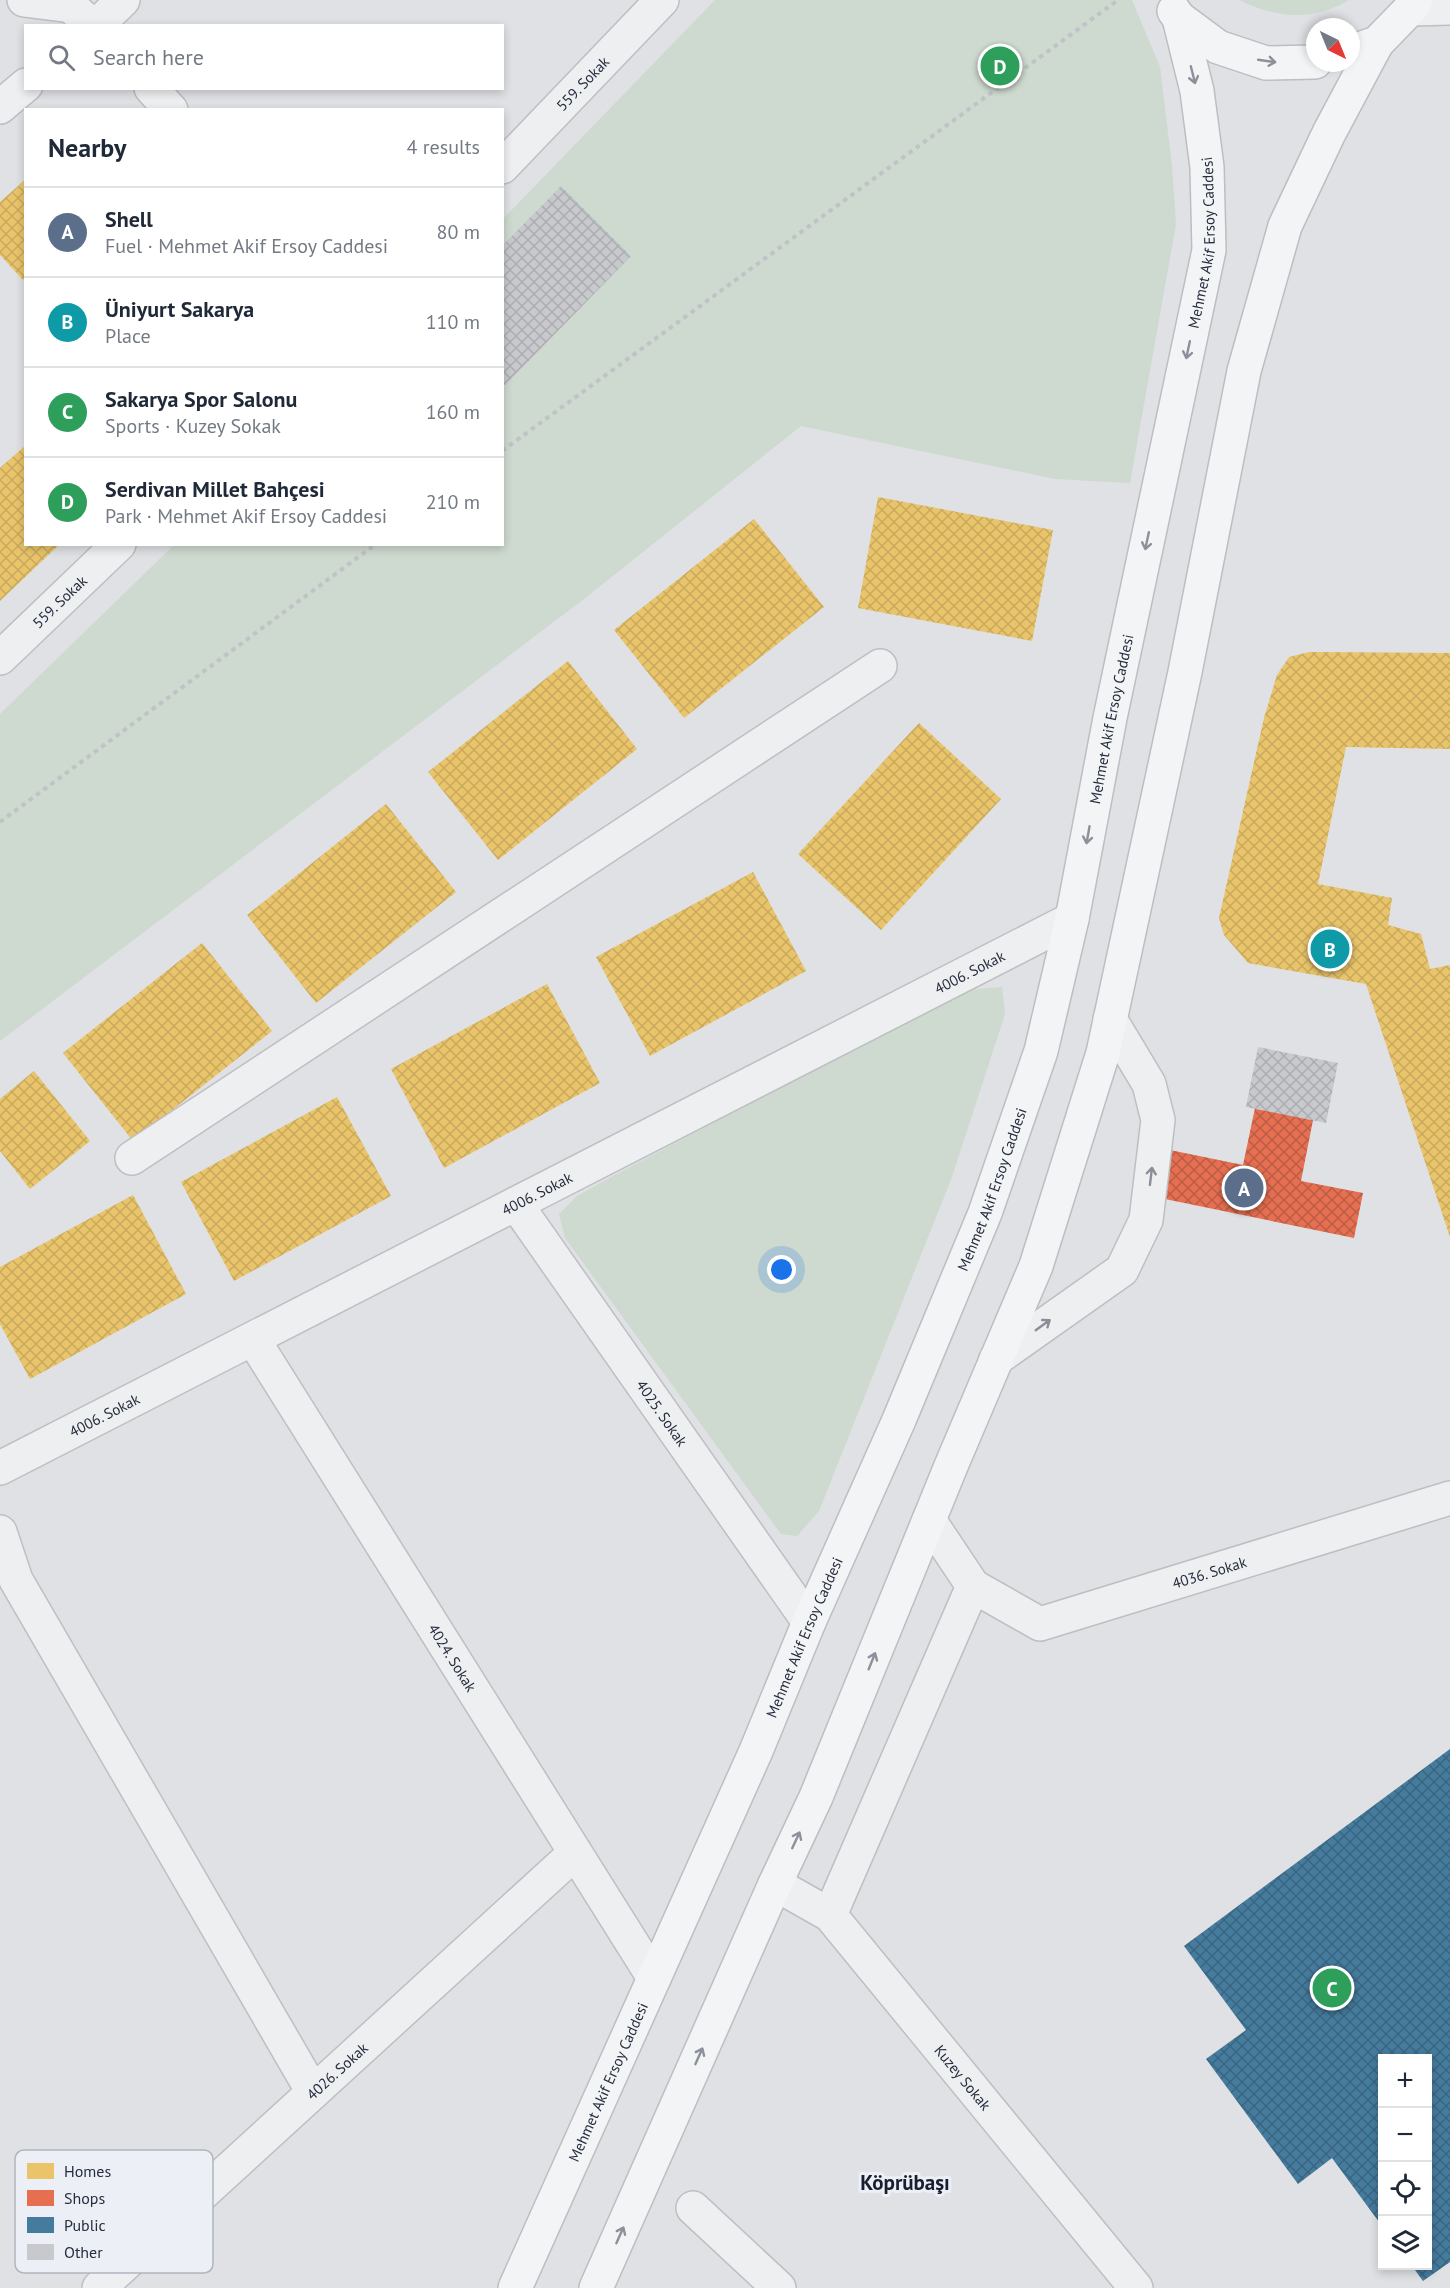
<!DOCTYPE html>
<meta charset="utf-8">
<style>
body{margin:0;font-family:"PT Sans",sans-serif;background:#f2f2f3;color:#1f2937}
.controls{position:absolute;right:18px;bottom:18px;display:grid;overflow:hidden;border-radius:0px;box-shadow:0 3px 9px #0003}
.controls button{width:54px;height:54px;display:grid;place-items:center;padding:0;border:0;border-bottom:2px solid #e0e1e3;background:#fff;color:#1f2937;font:30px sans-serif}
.compass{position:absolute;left:1306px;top:18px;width:54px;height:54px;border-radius:50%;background:#fff;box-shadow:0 3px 9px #0003;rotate:137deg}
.you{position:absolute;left:782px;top:1270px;width:21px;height:21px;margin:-15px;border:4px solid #fff;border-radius:50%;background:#1a73e8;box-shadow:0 0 0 9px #1a73e833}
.badge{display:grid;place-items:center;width:39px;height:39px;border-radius:50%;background:#666c78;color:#fff;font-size:20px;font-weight:700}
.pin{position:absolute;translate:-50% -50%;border:3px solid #fff;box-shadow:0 2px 6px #0006}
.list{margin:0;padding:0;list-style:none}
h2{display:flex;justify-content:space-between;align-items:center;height:78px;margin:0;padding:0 24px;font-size:26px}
h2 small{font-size:20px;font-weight:400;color:#747a83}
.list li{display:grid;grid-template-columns:39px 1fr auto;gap:18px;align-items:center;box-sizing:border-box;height:90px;padding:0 24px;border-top:2px solid #e0e1e3}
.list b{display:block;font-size:22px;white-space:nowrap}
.list p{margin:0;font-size:20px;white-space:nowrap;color:#747a83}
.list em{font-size:20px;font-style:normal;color:#747a83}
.icon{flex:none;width:33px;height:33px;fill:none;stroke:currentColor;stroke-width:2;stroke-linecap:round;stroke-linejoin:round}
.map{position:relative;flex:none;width:1450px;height:2288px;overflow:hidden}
.search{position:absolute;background:#fff;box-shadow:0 3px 9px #0003;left:24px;top:24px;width:480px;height:66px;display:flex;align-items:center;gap:15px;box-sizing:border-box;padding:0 21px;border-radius:0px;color:#747a83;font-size:22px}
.panel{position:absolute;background:#fff;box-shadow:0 3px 9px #0003;left:24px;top:108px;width:480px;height:438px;border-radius:0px}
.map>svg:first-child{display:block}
.green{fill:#ced9cf}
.homes{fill:url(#homes-cross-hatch)}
.shops{fill:url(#shops-cross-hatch)}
.public{fill:url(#public-cross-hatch)}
.building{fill:url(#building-cross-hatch)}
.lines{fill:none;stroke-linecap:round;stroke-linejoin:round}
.minor-casing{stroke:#bdbfc2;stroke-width:36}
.major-casing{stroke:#bbbec2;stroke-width:36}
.path{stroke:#c1c2c7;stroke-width:4;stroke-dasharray:4.5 4.5;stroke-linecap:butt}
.minor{stroke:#eeeff1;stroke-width:33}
.major{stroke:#f3f4f5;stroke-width:33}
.oneway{stroke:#8c909a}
.oneway2{stroke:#8a8e98}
.labels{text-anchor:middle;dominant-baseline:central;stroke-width:6;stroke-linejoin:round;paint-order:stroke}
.street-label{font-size:15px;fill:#252d3e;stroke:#eceff5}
.district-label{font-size:21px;font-weight:bold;fill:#181e2f;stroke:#eceff5}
.key{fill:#eceff5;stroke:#b0b5be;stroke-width:1.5}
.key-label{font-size:16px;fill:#252d3e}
</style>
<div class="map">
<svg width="1450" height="2288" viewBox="0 0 1450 2288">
<defs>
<pattern id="homes-cross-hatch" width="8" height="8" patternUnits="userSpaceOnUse" patternTransform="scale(1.5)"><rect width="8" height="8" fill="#e9c46a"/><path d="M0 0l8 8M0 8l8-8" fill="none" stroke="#c8a95d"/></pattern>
<pattern id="shops-cross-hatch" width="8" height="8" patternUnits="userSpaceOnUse" patternTransform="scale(1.5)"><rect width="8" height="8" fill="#e76f51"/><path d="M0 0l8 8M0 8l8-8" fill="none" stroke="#bb5c45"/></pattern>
<pattern id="public-cross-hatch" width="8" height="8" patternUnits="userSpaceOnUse" patternTransform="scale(1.5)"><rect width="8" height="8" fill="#457b9d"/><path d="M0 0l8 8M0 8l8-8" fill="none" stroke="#396581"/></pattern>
<pattern id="building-cross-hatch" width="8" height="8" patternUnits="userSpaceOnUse" patternTransform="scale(1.5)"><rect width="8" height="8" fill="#c7c9cc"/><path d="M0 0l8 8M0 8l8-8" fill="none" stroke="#abadb0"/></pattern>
</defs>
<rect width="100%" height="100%" fill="#dfe1e4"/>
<path class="green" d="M 715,0 L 1132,0 L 1160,67 L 1172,166 L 1176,224 L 1130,483 L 1055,479 L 801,426 L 584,599 L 0,1041 L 0,714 L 174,545 L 502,544 L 503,219 Z
M 1239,0 L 1349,0 C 1312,22 1276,18 1239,0 Z
M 1002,987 L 1005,1014 L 952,1177 L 819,1511 L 797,1536 L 781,1534 L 565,1238 L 559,1214 L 577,1196 L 615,1175 L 964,990 Z"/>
<path class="homes" d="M 26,179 L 26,278 L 23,280 L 0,255 L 0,202 Z
M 26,445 L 26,544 L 60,544 L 0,601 L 0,468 Z
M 878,497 L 1053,530 L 1032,641 L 858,608 Z
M 754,519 L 824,607 L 684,718 L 614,630 Z
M 1309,652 L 1450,653 L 1450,749 L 1346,747 L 1318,884 L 1392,898 L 1388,925 L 1421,934 L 1430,969 L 1450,965 L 1450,1237 L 1366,984 L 1248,963 L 1224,935 L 1219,918 L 1264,718 L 1277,675 L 1289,657 Z
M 568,661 L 637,749 L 498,860 L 428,772 Z
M 919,723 L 1001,799 L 881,930 L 798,854 Z
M 386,804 L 456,892 L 316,1003 L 247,915 Z
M 753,872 L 806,971 L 650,1056 L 596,957 Z
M 202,943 L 272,1031 L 133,1141 L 63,1053 Z
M 547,984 L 600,1083 L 444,1168 L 391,1069 Z
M 34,1071 L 90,1141 L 30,1189 L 0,1151 L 0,1099 Z
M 337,1097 L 391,1196 L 234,1281 L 181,1182 Z
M 133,1195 L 186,1294 L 30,1379 L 0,1324 L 0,1267 Z"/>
<path class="shops" d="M 1255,1108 L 1313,1120 L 1301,1181 L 1363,1193 L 1354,1238 L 1160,1198 L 1170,1150 L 1243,1165 Z"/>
<path class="public" d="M 1450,1749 L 1450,2262 L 1423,2281 L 1412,2266 L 1428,2266 L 1428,2058 L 1382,2058 L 1382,2226 L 1332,2158 L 1298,2184 L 1206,2059 L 1246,2030 L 1184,1946 Z"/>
<path class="building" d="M 561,186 L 631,256 L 505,385 L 502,383 L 502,246 Z
M 1258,1047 L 1338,1063 L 1326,1123 L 1246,1107 Z"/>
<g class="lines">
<defs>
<g id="minor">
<path d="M 24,0 L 71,6 L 92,26"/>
<path d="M 1410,9 L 1450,8"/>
<path d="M 96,26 L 123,0"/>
<path d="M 151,88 L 171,110"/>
<path d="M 0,107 L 26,85"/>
<path id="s1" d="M 502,167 L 662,0"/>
<path id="s2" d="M 0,658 L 119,544"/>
<path d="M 132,1158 L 880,666"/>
<path id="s3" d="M 516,1204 L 809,1622"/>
<path id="s4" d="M 253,1339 L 654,1978"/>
<path d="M 996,1359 L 1122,1270 L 1146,1220 L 1158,1120 L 1149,1084 L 1110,1019"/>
<path id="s5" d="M 0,1468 L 1072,919"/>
<path d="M 0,1532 L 16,1580 L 313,2092"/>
<path id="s6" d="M 973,1586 L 1040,1624 L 1450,1498"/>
<path id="s7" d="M 775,1884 L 830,1915 L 1136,2288"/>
<path d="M 830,1915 L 973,1586 L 929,1520"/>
<path d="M 693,2208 L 779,2288"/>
<path id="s8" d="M 99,2288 L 575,1853"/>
</g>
<g id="major">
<path d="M 1174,11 L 1179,18 L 1218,47 L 1266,63 L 1315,62"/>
<path d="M 1356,50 L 1377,43 L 1410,9 L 1416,0"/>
<path id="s9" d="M 515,2288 L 756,1751 L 809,1622 L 899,1420 L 985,1213 L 1041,1051 L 1072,919 L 1110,718 L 1209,250 L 1207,167 L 1197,91 L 1179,18"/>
<path d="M 596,2288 L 775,1884 L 816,1797 L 951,1466 L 1036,1266 L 1103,1053 L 1185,672 L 1244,371 L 1285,226 L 1329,133 L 1377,43"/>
</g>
</defs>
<use href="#minor" class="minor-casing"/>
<use href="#major" class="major-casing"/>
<path class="path" d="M 502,451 L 1118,0
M 0,822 L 376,544"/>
<use href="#minor" class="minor"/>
<use href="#major" class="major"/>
</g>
<defs><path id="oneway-shaft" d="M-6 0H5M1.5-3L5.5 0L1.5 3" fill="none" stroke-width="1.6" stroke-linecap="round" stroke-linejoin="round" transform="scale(1.5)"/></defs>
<g class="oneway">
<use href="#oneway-shaft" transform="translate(1267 61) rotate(8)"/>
<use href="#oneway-shaft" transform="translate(1193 75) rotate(76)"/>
<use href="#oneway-shaft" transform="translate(1188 350) rotate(102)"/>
<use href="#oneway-shaft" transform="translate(1147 541) rotate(102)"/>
<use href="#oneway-shaft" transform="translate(1088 835) rotate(100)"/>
<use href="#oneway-shaft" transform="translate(872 1661) rotate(-68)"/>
<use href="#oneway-shaft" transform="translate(796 1840) rotate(-65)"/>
<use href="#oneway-shaft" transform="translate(699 2056) rotate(-66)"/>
<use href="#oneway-shaft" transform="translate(620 2235) rotate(-66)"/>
</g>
<g class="oneway2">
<use href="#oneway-shaft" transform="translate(1151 1176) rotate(-83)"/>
<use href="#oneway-shaft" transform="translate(1043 1325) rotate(-36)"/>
</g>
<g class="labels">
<g class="street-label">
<text stroke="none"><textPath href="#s1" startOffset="116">559. Sokak</textPath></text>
<text stroke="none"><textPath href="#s9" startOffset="2170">Mehmet Akif Ersoy Caddesi</textPath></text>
<text stroke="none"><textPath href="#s2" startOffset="82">559. Sokak</textPath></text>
<text stroke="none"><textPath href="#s9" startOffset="1684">Mehmet Akif Ersoy Caddesi</textPath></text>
<text stroke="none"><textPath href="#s5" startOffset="1089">4006. Sokak</textPath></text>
<text stroke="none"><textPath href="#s9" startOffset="1198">Mehmet Akif Ersoy Caddesi</textPath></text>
<text stroke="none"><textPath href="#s5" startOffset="603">4006. Sokak</textPath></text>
<text stroke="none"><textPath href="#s3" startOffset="255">4025. Sokak</textPath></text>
<text stroke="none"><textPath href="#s5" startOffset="117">4006. Sokak</textPath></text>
<text stroke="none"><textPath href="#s6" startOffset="254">4036. Sokak</textPath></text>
<text stroke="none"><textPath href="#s9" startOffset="712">Mehmet Akif Ersoy Caddesi</textPath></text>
<text stroke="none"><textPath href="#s4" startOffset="376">4024. Sokak</textPath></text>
<text stroke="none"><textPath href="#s8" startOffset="322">4026. Sokak</textPath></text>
<text stroke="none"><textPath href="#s7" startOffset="273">Kuzey Sokak</textPath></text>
<text stroke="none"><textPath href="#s9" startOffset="226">Mehmet Akif Ersoy Caddesi</textPath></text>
</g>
<g class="district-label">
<text x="905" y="2182">Köprübaşı</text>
</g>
</g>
<rect x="15" y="2150" width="198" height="123" rx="9" class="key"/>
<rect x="27" y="2163" width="27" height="16" fill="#e9c46a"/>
<rect x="27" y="2190" width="27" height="16" fill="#e76f51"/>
<rect x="27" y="2217" width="27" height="16" fill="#457b9d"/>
<rect x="27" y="2244" width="27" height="16" fill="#c7c9cc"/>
<g class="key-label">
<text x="64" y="2177">Homes</text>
<text x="64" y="2204">Shops</text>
<text x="64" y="2231">Public</text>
<text x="64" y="2258">Other</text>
</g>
</svg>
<div class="controls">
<button>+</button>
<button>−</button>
<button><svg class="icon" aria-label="locate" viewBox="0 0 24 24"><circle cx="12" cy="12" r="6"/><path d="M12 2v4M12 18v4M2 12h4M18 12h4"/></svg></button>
<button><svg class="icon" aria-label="layers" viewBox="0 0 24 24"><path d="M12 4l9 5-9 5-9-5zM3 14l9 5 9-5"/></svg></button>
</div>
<svg class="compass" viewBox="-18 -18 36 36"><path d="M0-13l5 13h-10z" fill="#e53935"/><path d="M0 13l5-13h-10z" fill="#747a83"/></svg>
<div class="you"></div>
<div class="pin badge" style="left:1244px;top:1188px;background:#5c6f8a">A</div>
<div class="pin badge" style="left:1330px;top:949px;background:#0f9aa8">B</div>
<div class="pin badge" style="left:1332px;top:1988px;background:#2e9e5b">C</div>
<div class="pin badge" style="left:1000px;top:66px;background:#2e9e5b">D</div>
<div class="search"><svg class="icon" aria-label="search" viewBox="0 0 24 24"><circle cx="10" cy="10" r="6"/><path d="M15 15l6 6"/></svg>Search here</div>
<section class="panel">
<h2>Nearby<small>4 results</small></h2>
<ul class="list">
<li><span class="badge" style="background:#5c6f8a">A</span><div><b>Shell</b><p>Fuel · Mehmet Akif Ersoy Caddesi</p></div><em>80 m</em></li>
<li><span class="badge" style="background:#0f9aa8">B</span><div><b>Üniyurt Sakarya</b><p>Place</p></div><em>110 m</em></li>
<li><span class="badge" style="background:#2e9e5b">C</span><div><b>Sakarya Spor Salonu</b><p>Sports · Kuzey Sokak</p></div><em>160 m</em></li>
<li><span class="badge" style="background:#2e9e5b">D</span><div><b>Serdivan Millet Bahçesi</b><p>Park · Mehmet Akif Ersoy Caddesi</p></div><em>210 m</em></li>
</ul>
</section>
</div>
